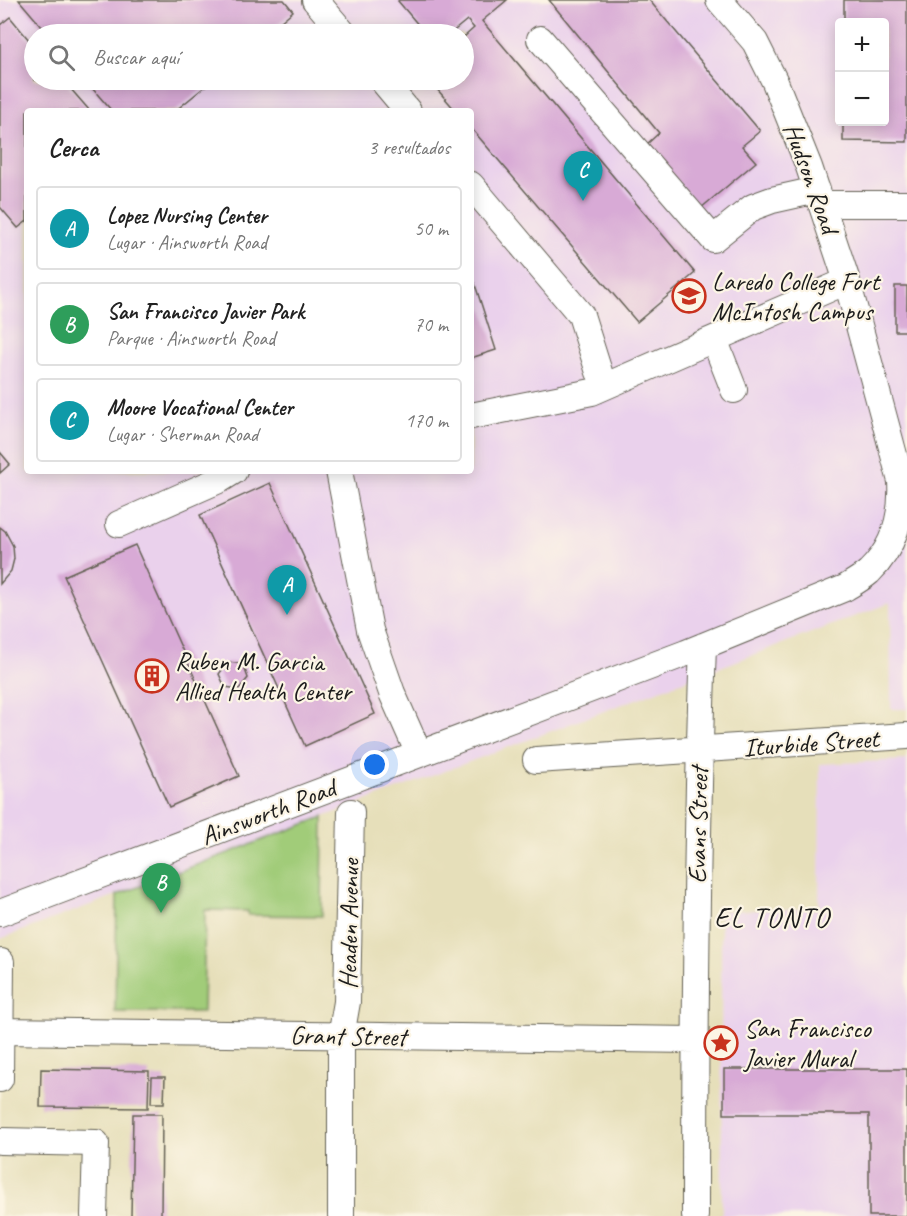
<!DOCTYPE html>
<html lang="es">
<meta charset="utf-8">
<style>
body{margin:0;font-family:Caveat,sans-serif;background:#f2f2f2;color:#222}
.controls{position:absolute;right:18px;top:18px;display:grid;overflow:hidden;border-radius:6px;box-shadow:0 3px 15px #0003}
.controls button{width:54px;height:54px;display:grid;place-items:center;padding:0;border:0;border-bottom:2px solid #e0e0e0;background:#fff;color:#222;font:30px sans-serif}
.you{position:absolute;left:375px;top:765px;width:21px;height:21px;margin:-15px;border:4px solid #fff;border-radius:50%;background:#1a73e8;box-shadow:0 0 0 9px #1a73e833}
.badge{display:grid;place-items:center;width:39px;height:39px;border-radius:50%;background:#2563eb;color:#fff;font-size:20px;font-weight:700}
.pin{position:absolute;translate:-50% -50px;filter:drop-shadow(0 2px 3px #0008)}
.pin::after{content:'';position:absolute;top:32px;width:21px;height:18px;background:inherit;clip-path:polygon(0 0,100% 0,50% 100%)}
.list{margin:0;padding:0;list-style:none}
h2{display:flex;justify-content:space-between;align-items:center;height:78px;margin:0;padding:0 24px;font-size:26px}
h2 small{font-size:20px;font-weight:400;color:#767676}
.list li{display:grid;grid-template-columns:39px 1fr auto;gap:18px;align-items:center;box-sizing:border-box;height:84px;margin:0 12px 12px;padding:0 12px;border:2px solid #e0e0e0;border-radius:6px}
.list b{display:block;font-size:22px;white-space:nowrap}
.list p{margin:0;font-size:20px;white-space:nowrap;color:#767676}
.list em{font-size:20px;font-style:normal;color:#767676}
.icon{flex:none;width:33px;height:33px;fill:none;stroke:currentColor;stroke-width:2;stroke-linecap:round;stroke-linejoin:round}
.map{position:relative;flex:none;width:907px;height:1216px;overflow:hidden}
.search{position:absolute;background:#fff;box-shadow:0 3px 15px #0003;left:24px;top:24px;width:450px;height:66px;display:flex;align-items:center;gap:15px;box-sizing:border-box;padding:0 21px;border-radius:33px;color:#767676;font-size:22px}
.panel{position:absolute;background:#fff;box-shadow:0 3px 15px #0003;left:24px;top:108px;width:450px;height:366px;border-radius:6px}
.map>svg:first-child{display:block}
.built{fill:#ead1ec;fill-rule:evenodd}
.green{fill:#a1cc79;stroke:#5e744a;stroke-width:1.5}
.building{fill:#d8aad6}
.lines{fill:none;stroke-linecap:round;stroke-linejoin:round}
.minor-casing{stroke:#636053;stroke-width:28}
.minor{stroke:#fff;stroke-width:26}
.labels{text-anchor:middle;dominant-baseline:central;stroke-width:4.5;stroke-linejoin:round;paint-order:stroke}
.street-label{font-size:26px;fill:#1c1c1c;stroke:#fcf5e5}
.poi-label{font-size:26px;fill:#1c1c1c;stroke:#fcf5e5;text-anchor:start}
.quarter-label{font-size:28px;letter-spacing:1.5px;fill:#1c1c1c;stroke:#fcf5e5}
</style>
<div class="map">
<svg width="907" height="1216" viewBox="0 0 907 1216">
<rect width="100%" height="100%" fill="#fcf5e5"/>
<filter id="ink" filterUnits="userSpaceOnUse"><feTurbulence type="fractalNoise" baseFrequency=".0167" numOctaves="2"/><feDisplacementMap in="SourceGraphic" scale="12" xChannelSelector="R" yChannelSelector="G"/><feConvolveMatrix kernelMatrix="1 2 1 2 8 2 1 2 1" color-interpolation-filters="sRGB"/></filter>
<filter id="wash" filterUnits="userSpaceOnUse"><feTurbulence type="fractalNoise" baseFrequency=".008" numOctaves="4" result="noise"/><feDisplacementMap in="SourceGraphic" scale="24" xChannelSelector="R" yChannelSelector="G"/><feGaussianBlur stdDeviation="1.35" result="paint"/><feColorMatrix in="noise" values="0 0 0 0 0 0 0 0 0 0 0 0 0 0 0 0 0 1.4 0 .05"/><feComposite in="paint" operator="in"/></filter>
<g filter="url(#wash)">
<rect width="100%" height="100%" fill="#e6dfba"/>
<path class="built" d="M 0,0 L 907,0 L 907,709 L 891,709 L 890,603 L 0,939 ZM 840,22 L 884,22 L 884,122 L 840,122 ZM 34,34 L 464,34 L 464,80 L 34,80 ZM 27,111 L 471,111 L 471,471 L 27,471 Z
M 907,760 L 907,1216 L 722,1216 L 721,911 L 819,909 L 820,764 Z"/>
<path class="green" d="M 323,817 L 322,916 L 248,915 L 248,911 L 205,910 L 203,1012 L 115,1012 L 117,895 Z"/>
<g id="blocks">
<path class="building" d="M 19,0 L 284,0 L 293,11 L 266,34 L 48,34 Z
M 399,0 L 507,0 L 482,21 L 695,273 L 637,322 L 471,128 L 471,111 L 456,111 L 429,80 L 464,80 L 464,37 L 474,28 L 467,20 L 450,34 L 426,34 L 398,1 Z
M 549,0 L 649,0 L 760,131 L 742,146 L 756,162 L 701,208 L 646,145 L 659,133 Z
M 844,0 L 907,0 L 907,142 L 843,141 L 843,122 L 884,122 L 884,22 L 844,22 Z
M 10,17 L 34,46 L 34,80 L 63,80 L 90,111 L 27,111 L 27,221 L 18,228 L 0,207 L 0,25 Z
M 85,80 L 213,80 L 175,111 L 112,111 Z
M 471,272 L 496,350 L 471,358 Z
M 895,286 L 907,286 L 907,331 L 895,331 Z
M 0,452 L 10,464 L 0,473 Z
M 270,483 L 375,714 L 305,746 L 200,515 Z
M 0,527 L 5,531 L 13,546 L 14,559 L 11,571 L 0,584 Z
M 135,545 L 239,776 L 169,807 L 64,576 Z
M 228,662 L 243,664 L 248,678 L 239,689 L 225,687 L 219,674 Z
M 41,1069 L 149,1071 L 148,1108 L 40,1107 Z
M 724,1069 L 907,1069 L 907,1216 L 869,1216 L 869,1114 L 724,1114 Z
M 152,1077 L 165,1077 L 164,1103 L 151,1103 Z
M 133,1114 L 162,1114 L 161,1216 L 131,1216 Z"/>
</g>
</g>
<g filter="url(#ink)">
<use href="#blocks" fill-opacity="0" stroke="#636053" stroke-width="1.5"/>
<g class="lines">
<defs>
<path id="minor" d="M 315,0 L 344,34
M 540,39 L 713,239 L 753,207 L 772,200 L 817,190
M 382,80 L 408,111
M 471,185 L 581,315 L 599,372
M 822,204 L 907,204
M 714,339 L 734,390
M 471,416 L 592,392 L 847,281
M 339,471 L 370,630 L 392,693 L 419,754
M 119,524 L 221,479 L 234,471
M 536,760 L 907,736
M 0,913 L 686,653 L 845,588 C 853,583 862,578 869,572 C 894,548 903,515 901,481 L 847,281 L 809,167 L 775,82 L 755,42 L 719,0
M 1,1031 L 695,1040
M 0,1079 L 1,962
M 0,1141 L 96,1143 L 94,1216
M 341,1216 L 341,1036 L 347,1002 L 351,812
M 695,1216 C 695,1026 696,836 703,646"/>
</defs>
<use href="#minor" class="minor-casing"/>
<use href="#minor" class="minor"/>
</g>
</g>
<defs>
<symbol id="university-ring" viewBox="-11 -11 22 22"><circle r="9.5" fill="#fcf5e5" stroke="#c8321e" stroke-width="1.5"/><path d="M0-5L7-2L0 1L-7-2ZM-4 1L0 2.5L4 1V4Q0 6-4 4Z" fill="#c8321e"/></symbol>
<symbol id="building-ring" viewBox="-11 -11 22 22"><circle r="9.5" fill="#fcf5e5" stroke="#c8321e" stroke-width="1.5"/><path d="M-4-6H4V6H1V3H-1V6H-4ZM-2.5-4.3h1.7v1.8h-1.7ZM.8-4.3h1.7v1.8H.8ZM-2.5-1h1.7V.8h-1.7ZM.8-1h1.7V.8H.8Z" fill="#c8321e"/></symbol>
<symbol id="sight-ring" viewBox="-11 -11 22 22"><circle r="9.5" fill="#fcf5e5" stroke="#c8321e" stroke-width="1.5"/><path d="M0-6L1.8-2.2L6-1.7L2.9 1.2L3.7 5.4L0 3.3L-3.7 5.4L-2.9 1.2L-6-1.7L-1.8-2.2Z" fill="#c8321e"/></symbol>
</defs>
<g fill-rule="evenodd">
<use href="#university-ring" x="670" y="277" width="38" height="38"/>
<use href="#building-ring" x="133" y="657" width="38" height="38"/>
<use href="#sight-ring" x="702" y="1024" width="38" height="38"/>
</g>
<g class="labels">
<g class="street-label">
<text transform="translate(811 178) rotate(70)">Hudson Road</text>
<text transform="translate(811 743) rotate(-4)">Iturbide Street</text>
<text transform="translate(268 812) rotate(-21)">Ainsworth Road</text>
<text transform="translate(698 825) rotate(-89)">Evans Street</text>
<text transform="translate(349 924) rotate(-89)">Headen Avenue</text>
<text transform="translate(348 1036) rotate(1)">Grant Street</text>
</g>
<g class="poi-label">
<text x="712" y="281">Laredo College Fort<tspan x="712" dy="30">McIntosh Campus</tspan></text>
<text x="175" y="661">Ruben M. Garcia<tspan x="175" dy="30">Allied Health Center</tspan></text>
<text x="744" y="1028">San Francisco<tspan x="744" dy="30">Javier Mural</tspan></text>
</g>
<g class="quarter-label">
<text x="772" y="917">EL TONTO</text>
</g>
</g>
</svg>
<div class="controls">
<button>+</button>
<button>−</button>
</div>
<div class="you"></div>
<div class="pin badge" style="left:287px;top:615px;background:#0f9aa8">A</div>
<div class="pin badge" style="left:161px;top:913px;background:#2e9e5b">B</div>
<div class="pin badge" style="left:583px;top:201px;background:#0f9aa8">C</div>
<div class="search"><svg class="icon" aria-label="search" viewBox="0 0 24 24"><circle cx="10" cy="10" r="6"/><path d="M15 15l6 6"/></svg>Buscar aquí</div>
<section class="panel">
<h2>Cerca<small>3 resultados</small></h2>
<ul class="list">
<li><span class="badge" style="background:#0f9aa8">A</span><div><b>Lopez Nursing Center</b><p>Lugar · Ainsworth Road</p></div><em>50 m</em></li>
<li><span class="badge" style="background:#2e9e5b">B</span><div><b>San Francisco Javier Park</b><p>Parque · Ainsworth Road</p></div><em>70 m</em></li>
<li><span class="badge" style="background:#0f9aa8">C</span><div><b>Moore Vocational Center</b><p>Lugar · Sherman Road</p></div><em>170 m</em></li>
</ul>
</section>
</div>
